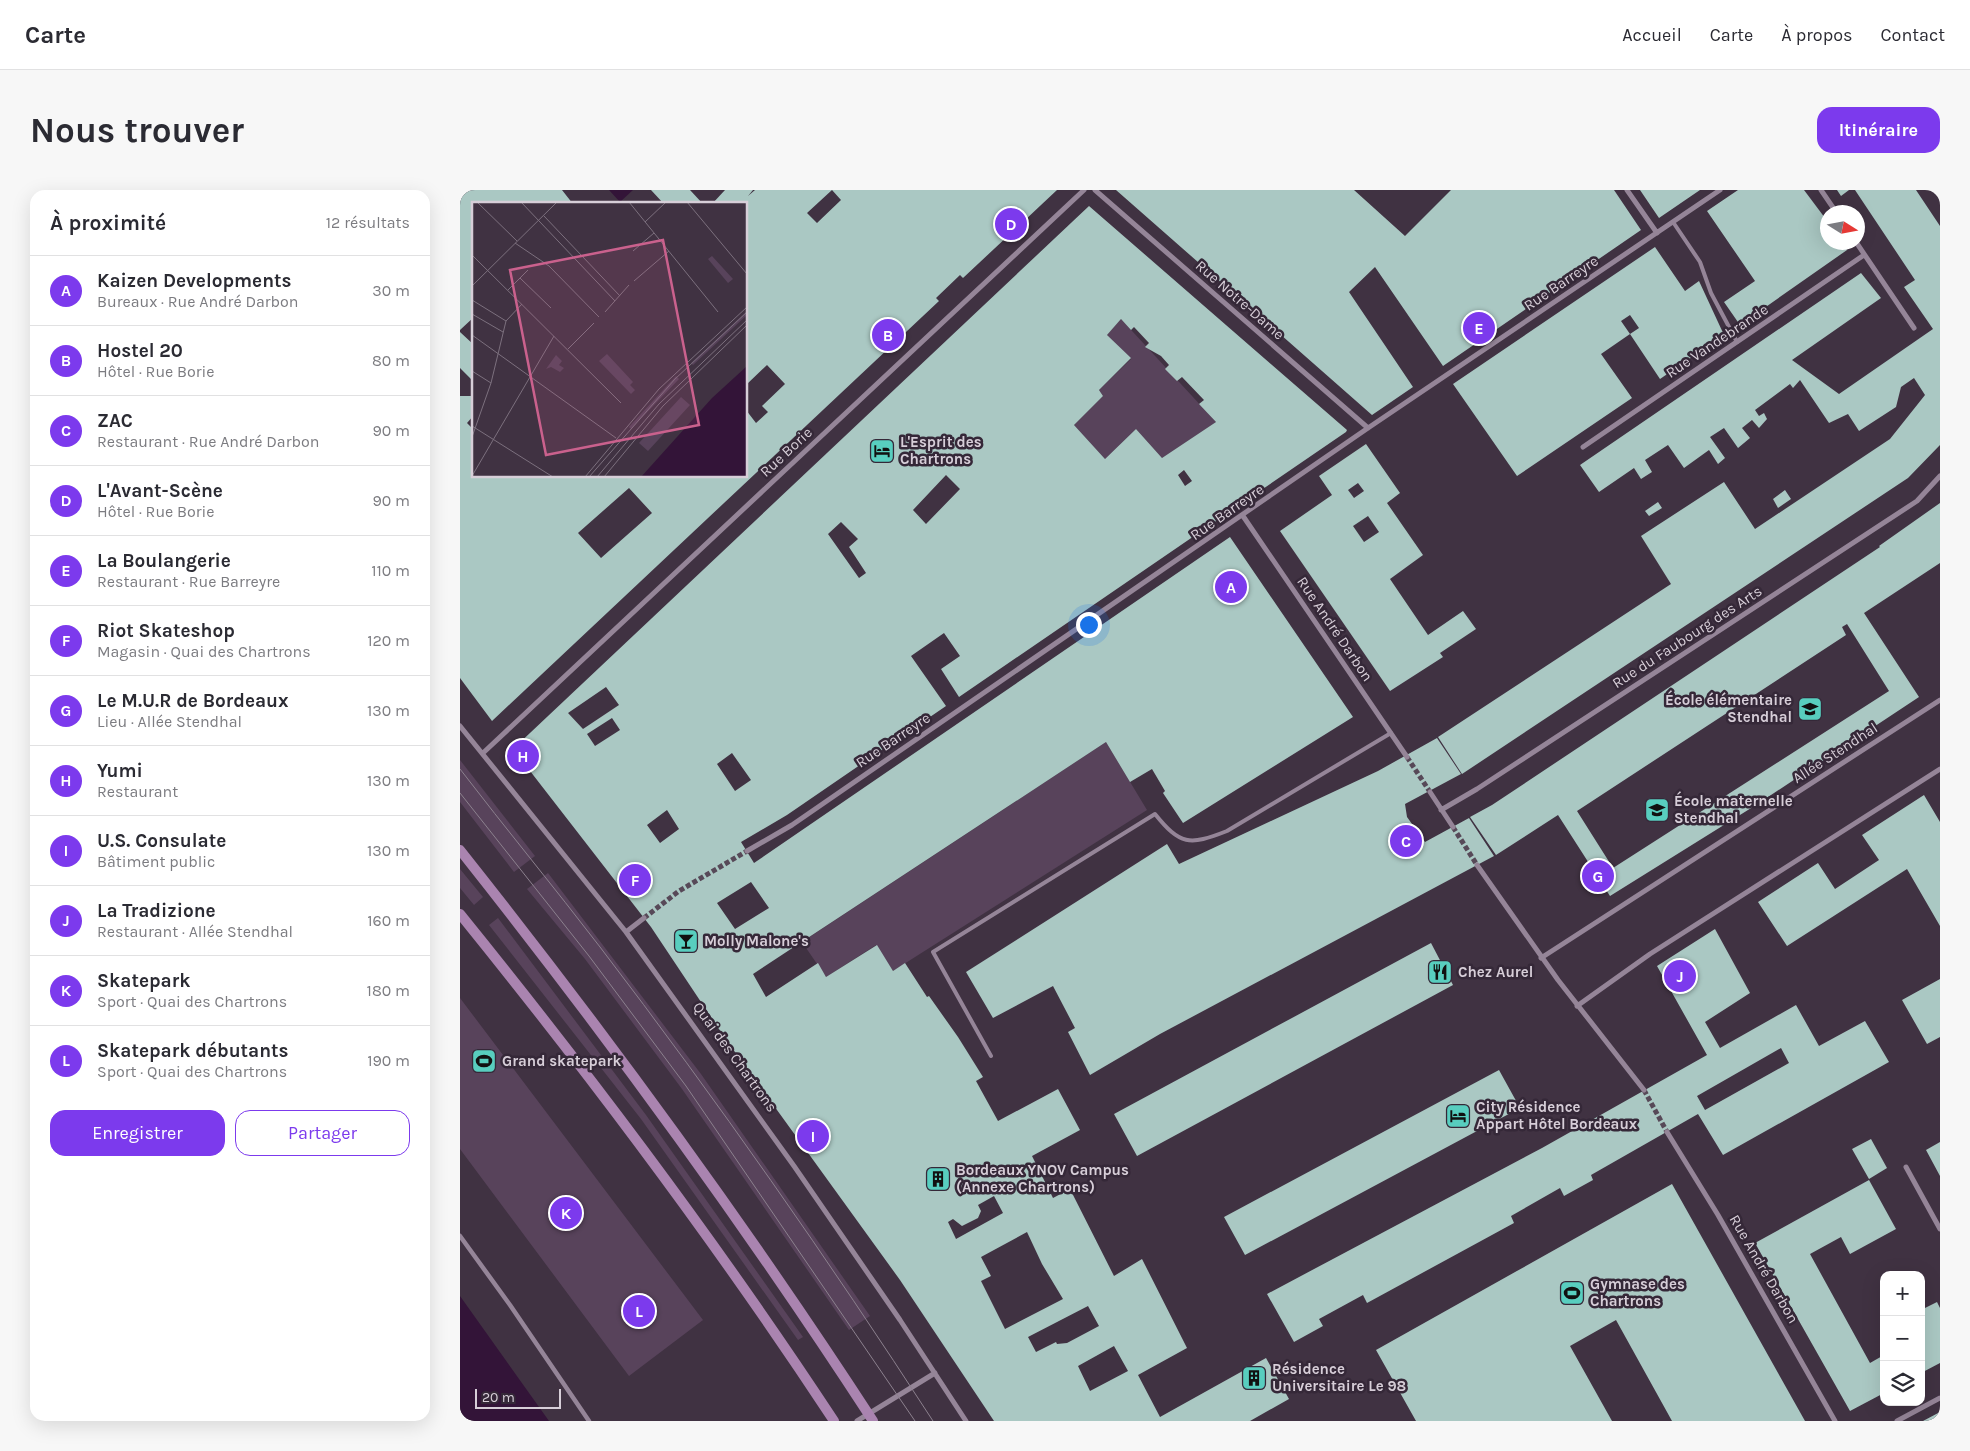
<!DOCTYPE html>
<html lang="fr">
<meta charset="utf-8">
<style>
body{margin:0;font-family:Karla,sans-serif;background:#f7f7f7;color:#2b2b33}
.controls{position:absolute;right:15px;bottom:15px;display:grid;overflow:hidden;border-radius:10px;box-shadow:0 5px 20px #0002}
.controls button{width:45px;height:45px;display:grid;place-items:center;padding:0;border:0;border-bottom:1px solid #e1e1e2;background:#fff;color:#2b2b33;font:25px sans-serif}
.compass{position:absolute;left:1360px;top:15px;width:45px;height:45px;border-radius:50%;background:#fff;box-shadow:0 5px 20px #0002;rotate:101deg}
.scale{position:absolute;left:15px;bottom:12px;width:86px;box-sizing:border-box;padding-left:5px;border:2px solid #d7ced8;border-top:0;font-size:14px;line-height:18px;white-space:nowrap;color:#d7ced8;-webkit-text-stroke:4px #352838;paint-order:stroke}
.you{position:absolute;left:628px;top:434px;width:18px;height:18px;margin:-12px;border:4px solid #fff;border-radius:50%;background:#1a73e8;box-shadow:0 0 0 8px #1a73e833}
.badge{display:grid;place-items:center;width:32px;height:32px;border-radius:50%;background:#7c3aed;color:#fff;font-size:16px;font-weight:700}
.pin{position:absolute;translate:-50% -50%;border:2px solid #fff;box-shadow:0 1px 5px #0006}
.list{margin:0;padding:0;list-style:none}
h2{display:flex;justify-content:space-between;align-items:center;height:65px;margin:0;padding:0 20px;font-size:21px}
h2 small{font-size:16px;font-weight:400;color:#7c7c81}
.list li{display:grid;grid-template-columns:32px 1fr auto;gap:15px;align-items:center;box-sizing:border-box;height:70px;padding:0 20px;border-top:1px solid #e1e1e2}
.list b{display:block;font-size:19px;white-space:nowrap}
.list p{margin:0;font-size:16px;white-space:nowrap;color:#7c7c81}
.list em{font-size:16px;font-style:normal;color:#7c7c81}
.actions{display:flex;gap:10px;padding:15px 20px}
.actions a{flex:1;padding:11px 0;border:1px solid #7c3aed;border-radius:15px;text-align:center;font-size:18px;color:#7c3aed}
.actions .main{background:#7c3aed;color:#fff}
.icon{flex:none;width:28px;height:28px;fill:none;stroke:currentColor;stroke-width:2;stroke-linecap:round;stroke-linejoin:round}
.map{position:relative;flex:none;width:1480px;height:1231px;overflow:hidden;border-radius:15px}
header{display:flex;align-items:center;gap:30px;box-sizing:border-box;height:70px;padding:0 25px;background:#fff;border-bottom:1px solid #e1e1e2}
header strong{font-size:24px}
nav{display:flex;gap:28px;margin-inline-start:auto;font-size:18px}
.intro{display:flex;align-items:center;justify-content:space-between;box-sizing:border-box;height:120px;padding:0 30px}
h1{margin:0;font-size:35px}
.button{padding:12px 22px;border-radius:15px;background:#7c3aed;color:#fff;font-size:18px;font-weight:700}
main{display:flex;gap:30px;padding:0 30px}
aside{flex:1;background:#fff;border-radius:15px;box-shadow:0 5px 20px #0002}
.map>svg:first-child{display:block}
.green{fill:#58435b}
.water{fill:#331438}
.building{fill:#aac8c3;fill-rule:evenodd}
.lines{fill:none;stroke-linecap:round;stroke-linejoin:round}
.minor-tunnel{stroke:#574958;stroke-width:5;stroke-dasharray:5 2.5;stroke-linecap:butt}
.service{stroke:#958598;stroke-width:4}
.pedestrian{stroke:#958598;stroke-width:4.5}
.minor{stroke:#958598;stroke-width:5}
.secondary{stroke:#aa84b0;stroke-width:10}
.tram{stroke:#8c818e;stroke-width:1}
.labels{text-anchor:middle;dominant-baseline:central;stroke-width:5;stroke-linejoin:round;paint-order:stroke}
.street-label{font-size:15px;fill:#d7ced8;stroke:#352838}
.poi-label{font-size:15px;font-weight:bold;fill:#d7ced8;stroke:#352838;text-anchor:start}
.inset-road{fill:none;stroke:#7c707e;stroke-width:1}
.view{fill:#ca618d;fill-opacity:0.15;stroke:#ca618d;stroke-width:2.5}
.inset-edge{fill:none;stroke:#d7ced8;stroke-width:2.5}
</style>
<header>
<strong>Carte</strong>
<nav><a>Accueil</a><a>Carte</a><a>À propos</a><a>Contact</a></nav>
</header>
<div class="intro"><h1>Nous trouver</h1><a class="button">Itinéraire</a></div>
<main>
<aside>
<h2>À proximité<small>12 résultats</small></h2>
<ul class="list">
<li><span class="badge">A</span><div><b>Kaizen Developments</b><p>Bureaux · Rue André Darbon</p></div><em>30 m</em></li>
<li><span class="badge">B</span><div><b>Hostel 20</b><p>Hôtel · Rue Borie</p></div><em>80 m</em></li>
<li><span class="badge">C</span><div><b>ZAC</b><p>Restaurant · Rue André Darbon</p></div><em>90 m</em></li>
<li><span class="badge">D</span><div><b>L'Avant-Scène</b><p>Hôtel · Rue Borie</p></div><em>90 m</em></li>
<li><span class="badge">E</span><div><b>La Boulangerie</b><p>Restaurant · Rue Barreyre</p></div><em>110 m</em></li>
<li><span class="badge">F</span><div><b>Riot Skateshop</b><p>Magasin · Quai des Chartrons</p></div><em>120 m</em></li>
<li><span class="badge">G</span><div><b>Le M.U.R de Bordeaux</b><p>Lieu · Allée Stendhal</p></div><em>130 m</em></li>
<li><span class="badge">H</span><div><b>Yumi</b><p>Restaurant</p></div><em>130 m</em></li>
<li><span class="badge">I</span><div><b>U.S. Consulate</b><p>Bâtiment public</p></div><em>130 m</em></li>
<li><span class="badge">J</span><div><b>La Tradizione</b><p>Restaurant · Allée Stendhal</p></div><em>160 m</em></li>
<li><span class="badge">K</span><div><b>Skatepark</b><p>Sport · Quai des Chartrons</p></div><em>180 m</em></li>
<li><span class="badge">L</span><div><b>Skatepark débutants</b><p>Sport · Quai des Chartrons</p></div><em>190 m</em></li>
</ul>
<div class="actions"><a class="main">Enregistrer</a><a>Partager</a></div>
</aside>
<div class="map">
<svg width="1480" height="1231" viewBox="0 0 1480 1231">
<rect width="100%" height="100%" fill="#403242"/>
<path class="green" d="M 661,129 L 756,232 L 702,268 L 676,239 L 645,269 L 614,235 L 643,206 L 639,200 L 671,169 L 647,145 Z
M 646,552 L 687,620 L 433,781 L 416,755 L 366,787 L 342,752 Z
M 0,570 L 75,666 L 54,682 L 0,612 Z
M 0,679 L 23,707 L 14,715 L 0,698 Z
M 88,683 L 241,884 L 410,1126 L 389,1140 L 222,899 L 125,769 L 67,699 Z
M 38,728 L 186,925 L 343,1147 L 338,1150 L 181,929 L 29,735 Z
M 0,808 L 243,1130 L 169,1186 L 0,959 Z"/>
<path class="water" d="M 149,0 L 173,0 L 160,12 Z
M 0,1106 L 89,1231 L 0,1231 Z"/>
<path class="building" d="M 0,0 L 102,0 L 113,14 L 14,14 L 14,127 L 0,140 Z
M 191,0 L 230,0 L 243,14 L 204,14 Z
M 265,0 L 293,0 L 288,6 L 295,0 L 597,0 L 503,88 L 500,85 L 476,108 L 479,111 L 32,531 L 0,488 L 0,206 L 11,206 L 14,209 L 14,225 L 7,233 L 14,240 L 14,286 L 286,286 L 286,220 L 296,233 L 308,222 L 302,216 L 325,194 L 307,175 L 286,195 L 286,14 L 252,14 ZM 372,0 L 381,10 L 357,33 L 347,23 ZM 169,298 L 192,323 L 141,368 L 118,343 Z
M 656,0 L 894,0 L 945,46 L 991,0 L 1154,0 L 1181,40 L 983,176 L 915,77 L 889,102 L 953,197 L 912,225 Z
M 1180,0 L 1240,0 L 1199,28 Z
M 1278,0 L 1344,0 L 1368,32 L 1368,52 L 1382,52 L 1387,60 L 1280,135 L 1264,112 L 1295,91 L 1247,21 Z
M 1377,0 L 1389,0 L 1381,6 Z
M 1395,0 L 1456,0 L 1480,36 L 1480,255 L 1448,288 L 1002,584 L 978,547 L 1211,394 L 1181,346 L 1264,292 L 1295,339 L 1430,249 L 1465,205 L 1454,188 L 1441,197 L 1436,217 L 1399,241 L 1388,224 L 1369,233 L 1340,190 L 1333,198 L 1330,194 L 1295,220 L 1299,226 L 1304,223 L 1307,229 L 1299,238 L 1292,230 L 1282,238 L 1290,248 L 1278,258 L 1264,238 L 1250,247 L 1265,268 L 1258,274 L 1249,260 L 1224,278 L 1208,255 L 1185,270 L 1192,282 L 1181,289 L 1174,278 L 1139,302 L 1120,275 L 1401,83 L 1421,108 L 1332,170 L 1379,204 L 1473,139 L 1444,97 L 1455,90 Z
M 629,16 L 887,240 L 886,242 L 499,507 L 481,479 L 500,466 L 484,443 L 451,466 L 486,516 L 327,625 L 281,652 L 294,673 L 770,347 L 893,527 L 723,633 L 703,603 L 705,601 L 692,579 L 670,592 L 646,552 L 293,784 L 306,807 L 358,773 L 366,787 L 417,755 L 433,781 L 445,773 L 467,807 L 469,806 L 498,847 L 523,887 L 516,891 L 538,931 L 598,899 L 620,940 L 572,966 L 593,1008 L 610,999 L 654,1086 L 682,1069 L 727,1158 L 678,1185 L 700,1227 L 806,1168 L 829,1209 L 790,1231 L 534,1231 L 440,1090 L 267,851 L 191,737 L 53,559 ZM 661,129 L 671,140 L 674,137 L 689,153 L 685,157 L 701,166 L 709,175 L 705,179 L 717,191 L 722,187 L 744,210 L 739,214 L 756,232 L 702,268 L 676,239 L 645,269 L 614,235 L 643,206 L 639,200 L 671,168 L 647,145 ZM 724,280 L 732,291 L 725,296 L 718,285 ZM 486,285 L 500,299 L 466,334 L 453,320 ZM 381,332 L 398,349 L 389,357 L 406,383 L 399,388 L 368,344 ZM 146,497 L 159,515 L 123,539 L 108,523 ZM 152,528 L 160,540 L 135,556 L 127,544 ZM 272,563 L 291,590 L 275,601 L 257,574 ZM 207,620 L 219,639 L 200,653 L 187,635 ZM 291,692 L 309,718 L 275,739 L 257,713 ZM 534,1006 L 543,1023 L 496,1049 L 488,1032 L 493,1029 L 502,1036 L 518,1028 L 521,1021 L 518,1015 ZM 567,1042 L 582,1074 L 603,1109 L 545,1139 L 521,1091 L 531,1086 L 521,1067 ZM 628,1116 L 639,1136 L 607,1153 L 597,1154 L 596,1152 L 576,1162 L 568,1147 ZM 654,1156 L 668,1181 L 630,1201 L 618,1176 Z
M 1195,57 L 1225,101 L 1239,91 L 1264,145 L 1200,189 L 1170,144 L 1179,138 L 1170,125 L 1161,131 L 1170,144 L 1141,164 L 1172,208 L 1057,286 L 993,194 Z
M 0,142 L 14,155 L 14,192 L 0,178 Z
M 906,254 L 940,303 L 927,313 L 963,365 L 930,389 L 968,445 L 1003,421 L 1016,439 L 980,463 L 983,467 L 930,501 L 820,341 L 872,305 L 859,286 ZM 898,293 L 904,301 L 894,308 L 888,300 ZM 908,326 L 919,342 L 904,352 L 893,336 Z
M 1325,300 L 1331,309 L 1318,318 L 1313,309 Z
M 1198,312 L 1202,318 L 1189,326 L 1185,321 Z
M 1480,313 L 1480,373 L 1404,423 L 1459,507 L 1296,615 L 1150,706 L 1098,625 L 1036,665 L 1010,627 L 1032,615 L 1420,357 L 1419,356 ZM 1387,434 L 1429,501 L 1153,678 L 1117,621 L 1386,445 L 1382,437 Z
M 977,548 L 1001,584 L 945,614 L 947,627 L 965,652 L 1009,628 L 1034,666 L 700,844 L 630,885 L 608,842 L 615,838 L 593,796 L 533,828 L 506,782 L 707,654 L 719,674 L 918,581 Z
M 1464,605 L 1480,632 L 1480,736 L 1447,679 L 1327,756 L 1298,712 L 1358,673 L 1375,699 L 1419,670 L 1402,645 Z
M 1255,739 L 1290,803 L 1245,832 L 1260,858 L 1336,815 L 1359,856 L 1405,831 L 1429,872 L 1263,965 L 1238,924 L 1131,985 L 1133,990 L 1104,1006 L 1100,998 L 1051,1026 L 1054,1033 L 907,1113 L 903,1105 L 859,1129 L 863,1136 L 834,1152 L 807,1104 L 1082,958 L 1247,865 L 1197,776 ZM 1321,858 L 1329,873 L 1245,920 L 1237,906 Z
M 971,753 L 993,795 L 677,966 L 654,924 Z
M 1480,789 L 1480,847 L 1467,854 L 1442,810 Z
M 1039,880 L 1060,918 L 785,1065 L 764,1027 Z
M 1411,949 L 1427,978 L 1409,989 L 1392,959 Z
M 1480,952 L 1480,986 L 1466,960 Z
M 1409,990 L 1436,1039 L 1390,1064 L 1381,1047 L 1350,1064 L 1410,1173 L 1424,1165 L 1424,1203 L 1390,1221 L 1295,1053 Z
M 1212,994 L 1345,1231 L 1212,1231 L 1156,1130 L 1110,1156 L 1152,1231 L 956,1231 L 916,1160 Z
M 1477,1112 L 1480,1118 L 1480,1173 L 1461,1183 L 1461,1120 Z
M 1480,1222 L 1480,1231 L 1463,1231 Z"/>
<g class="lines">
<path class="minor-tunnel" d="M 947,567 L 970,602
M 993,637 L 1017,675
M 184,728 L 219,701 L 287,661
M 1184,900 L 1207,942"/>
<path class="service" d="M 1213,32 L 1240,72 L 1251,103 L 1277,152
M 531,866 L 473,762 L 695,624 C 720,655 729,656 767,641 L 931,543"/>
<path class="pedestrian" d="M 0,1046 L 50,1115 L 129,1231"/>
<path class="minor" d="M 635,0 L 908,238
M 1167,0 L 1197,43
M 1361,0 L 1376,22
M 1396,52 L 1454,138
M 1123,257 L 1404,65
M 783,326 L 947,567
M 0,536 L 166,742 L 334,976 L 440,1130 L 506,1231
M 23,563 L 624,0
M 970,602 L 993,637
M 981,620 L 1017,599 L 1457,311 L 1480,286
M 287,661 L 332,635 L 908,238 L 1260,0
M 1017,675 L 1098,790 L 1184,900
M 166,742 L 184,728
M 1081,768 L 1480,510
M 1117,816 L 1190,764 L 1480,579
M 1207,942 L 1258,1025 L 1375,1231
M 1446,977 L 1480,1039
M 397,1231 L 475,1183
M 1437,1231 L 1480,1208"/>
<path class="secondary" d="M 0,660 C 146,844 285,1034 413,1231
M 0,724 C 132,887 259,1056 374,1231"/>
<path class="tram" d="M 0,579 C 46,639 94,697 140,757 C 257,910 368,1069 473,1231
M 0,603 L 129,766 L 226,896 L 455,1231"/>
</g>
<defs>
<symbol id="hotel-square" viewBox="-11 -11 22 22"><rect x="-9" y="-9" width="18" height="18" rx="4" fill="#58cebf" stroke="#352838"/><path d="M-6-4.5h1.5V1H6V5H4.5V3h-9V5H-6ZM-4 0a1.8 1.8 0 1 1 3.6 0ZM.5 0V-2.5h3Q6-2.5 6 0Z" fill="#111"/></symbol>
<symbol id="school-square" viewBox="-11 -11 22 22"><rect x="-9" y="-9" width="18" height="18" rx="4" fill="#58cebf" stroke="#352838"/><path d="M0-5L7-2L0 1L-7-2ZM-4 1L0 2.5L4 1V4Q0 6-4 4Z" fill="#111"/></symbol>
<symbol id="bar-square" viewBox="-11 -11 22 22"><rect x="-9" y="-9" width="18" height="18" rx="4" fill="#58cebf" stroke="#352838"/><path d="M-6-5H6L.8 .8V4.5H3.5V6h-7V4.5H-.8V.8Z" fill="#111"/></symbol>
<symbol id="restaurant-square" viewBox="-11 -11 22 22"><rect x="-9" y="-9" width="18" height="18" rx="4" fill="#58cebf" stroke="#352838"/><path d="M-5-6h1v4h1v-4h1v4h1v-4h1v5L-1.5 .5V6h-2V.5L-5-1ZM5-6V6H3V1.5H1.5Q1.5-4 5-6Z" fill="#111"/></symbol>
<symbol id="stadium-square" viewBox="-11 -11 22 22"><rect x="-9" y="-9" width="18" height="18" rx="4" fill="#58cebf" stroke="#352838"/><path d="M0-5a6.5 5 0 1 0 0 10a6.5 5 0 1 0 0-10ZM-3.5-1.8h7v3.6h-7Z" fill="#111"/></symbol>
<symbol id="building-square" viewBox="-11 -11 22 22"><rect x="-9" y="-9" width="18" height="18" rx="4" fill="#58cebf" stroke="#352838"/><path d="M-4-6H4V6H1V3H-1V6H-4ZM-2.5-4.3h1.7v1.8h-1.7ZM.8-4.3h1.7v1.8H.8ZM-2.5-1h1.7V.8h-1.7ZM.8-1h1.7V.8H.8Z" fill="#111"/></symbol>
</defs>
<g fill-rule="evenodd">
<use href="#hotel-square" x="408" y="247" width="28" height="28"/>
<use href="#school-square" x="1336" y="505" width="28" height="28"/>
<use href="#school-square" x="1183" y="606" width="28" height="28"/>
<use href="#bar-square" x="212" y="737" width="28" height="28"/>
<use href="#restaurant-square" x="966" y="768" width="28" height="28"/>
<use href="#stadium-square" x="10" y="857" width="28" height="28"/>
<use href="#hotel-square" x="984" y="912" width="28" height="28"/>
<use href="#building-square" x="464" y="975" width="28" height="28"/>
<use href="#stadium-square" x="1098" y="1089" width="28" height="28"/>
<use href="#building-square" x="780" y="1174" width="28" height="28"/>
</g>
<g class="labels">
<g class="street-label">
<text transform="translate(1101 93) rotate(-34)">Rue Barreyre</text>
<text transform="translate(780 110) rotate(41)">Rue Notre-Dame</text>
<text transform="translate(1257 151) rotate(-34)">Rue Vandebrande</text>
<text transform="translate(326 262) rotate(-43)">Rue Borie</text>
<text transform="translate(767 322) rotate(-35)">Rue Barreyre</text>
<text transform="translate(875 439) rotate(56)">Rue André Darbon</text>
<text transform="translate(1227 447) rotate(-33)">Rue du Faubourg des Arts</text>
<text transform="translate(433 550) rotate(-34)">Rue Barreyre</text>
<text transform="translate(1375 563) rotate(-33)">Allée Stendhal</text>
<text transform="translate(275 867) rotate(54)">Quai des Chartrons</text>
<text transform="translate(1304 1079) rotate(60)">Rue André Darbon</text>
</g>
<g class="poi-label">
<text x="440" y="252">L'Esprit des<tspan x="440" dy="17">Chartrons</tspan></text>
<text x="1332" y="510" text-anchor="end">École élémentaire<tspan x="1332" dy="17">Stendhal</tspan></text>
<text x="1214" y="611">École maternelle<tspan x="1214" dy="17">Stendhal</tspan></text>
<text x="244" y="751">Molly Malone's</text>
<text x="998" y="782">Chez Aurel</text>
<text x="42" y="871">Grand skatepark</text>
<text x="1016" y="917">City Résidence<tspan x="1016" dy="17">Appart Hôtel Bordeaux</tspan></text>
<text x="496" y="980">Bordeaux YNOV Campus<tspan x="496" dy="17">(Annexe Chartrons)</tspan></text>
<text x="1130" y="1094">Gymnase des<tspan x="1130" dy="17">Chartrons</tspan></text>
<text x="812" y="1179">Résidence<tspan x="812" dy="17">Universitaire Le 98</tspan></text>
</g>
</g>
<g transform="translate(12 12)">
<rect width="275" height="275" fill="#403242"/>
<path d="M 240,54 L 261,77 L 256,81 L 236,57 ZM 275,109 L 275,113 L 221,163 L 219,161 ZM 135,152 L 161,180 L 158,183 L 163,188 L 159,192 L 127,159 ZM 84,153 L 90,159 L 87,163 L 92,166 L 88,170 L 79,165 L 74,167 ZM 204,174 L 207,177 L 159,227 L 157,225 ZM 209,195 L 218,203 L 176,249 L 167,241 Z" fill="#58435b"/>
<path d="M 275,164 L 275,275 L 169,275 L 240,196 Z" fill="#331438"/>
<path class="inset-road" d="M 5,0 L 45,39M 49,0 L 143,99M 157,0 L 246,110M 215,0 L 275,72M 72,14 L 148,94M 173,20 L 194,0M 43,41 L 77,64 L 127,115M 161,49 L 182,31M 0,53 L 149,201M 48,76 L 79,106M 162,79 L 197,49M 0,84 L 85,0M 36,88 L 56,68M 0,98 L 34,119M 133,110 L 157,83M 0,112 L 31,130M 0,133 L 144,236M 96,147 L 122,121M 0,169 L 19,181M 0,224 L 81,275M 0,235 L 19,181 L 34,119 L 50,102M 0,274 L 82,134M 113,275 L 187,187 L 275,105M 117,275 L 203,177 L 275,110M 125,275 L 187,202 L 275,118M 132,275 L 191,204 L 275,123"/>
<path class="view" d="M 191,38 L 227,223 L 74,253 L 38,68 Z"/>
<rect width="275" height="275" class="inset-edge"/>
</g>
</svg>
<div class="controls">
<button>+</button>
<button>−</button>
<button><svg class="icon" aria-label="layers" viewBox="0 0 24 24"><path d="M12 4l9 5-9 5-9-5zM3 14l9 5 9-5"/></svg></button>
</div>
<svg class="compass" viewBox="-18 -18 36 36"><path d="M0-13l5 13h-10z" fill="#e53935"/><path d="M0 13l5-13h-10z" fill="#7c7c81"/></svg>
<div class="scale">20 m</div>
<div class="you"></div>
<div class="pin badge" style="left:771px;top:397px">A</div>
<div class="pin badge" style="left:428px;top:145px">B</div>
<div class="pin badge" style="left:946px;top:651px">C</div>
<div class="pin badge" style="left:551px;top:34px">D</div>
<div class="pin badge" style="left:1019px;top:138px">E</div>
<div class="pin badge" style="left:175px;top:690px">F</div>
<div class="pin badge" style="left:1138px;top:686px">G</div>
<div class="pin badge" style="left:63px;top:566px">H</div>
<div class="pin badge" style="left:353px;top:946px">I</div>
<div class="pin badge" style="left:1220px;top:786px">J</div>
<div class="pin badge" style="left:106px;top:1023px">K</div>
<div class="pin badge" style="left:179px;top:1121px">L</div>
</div>
</main>
